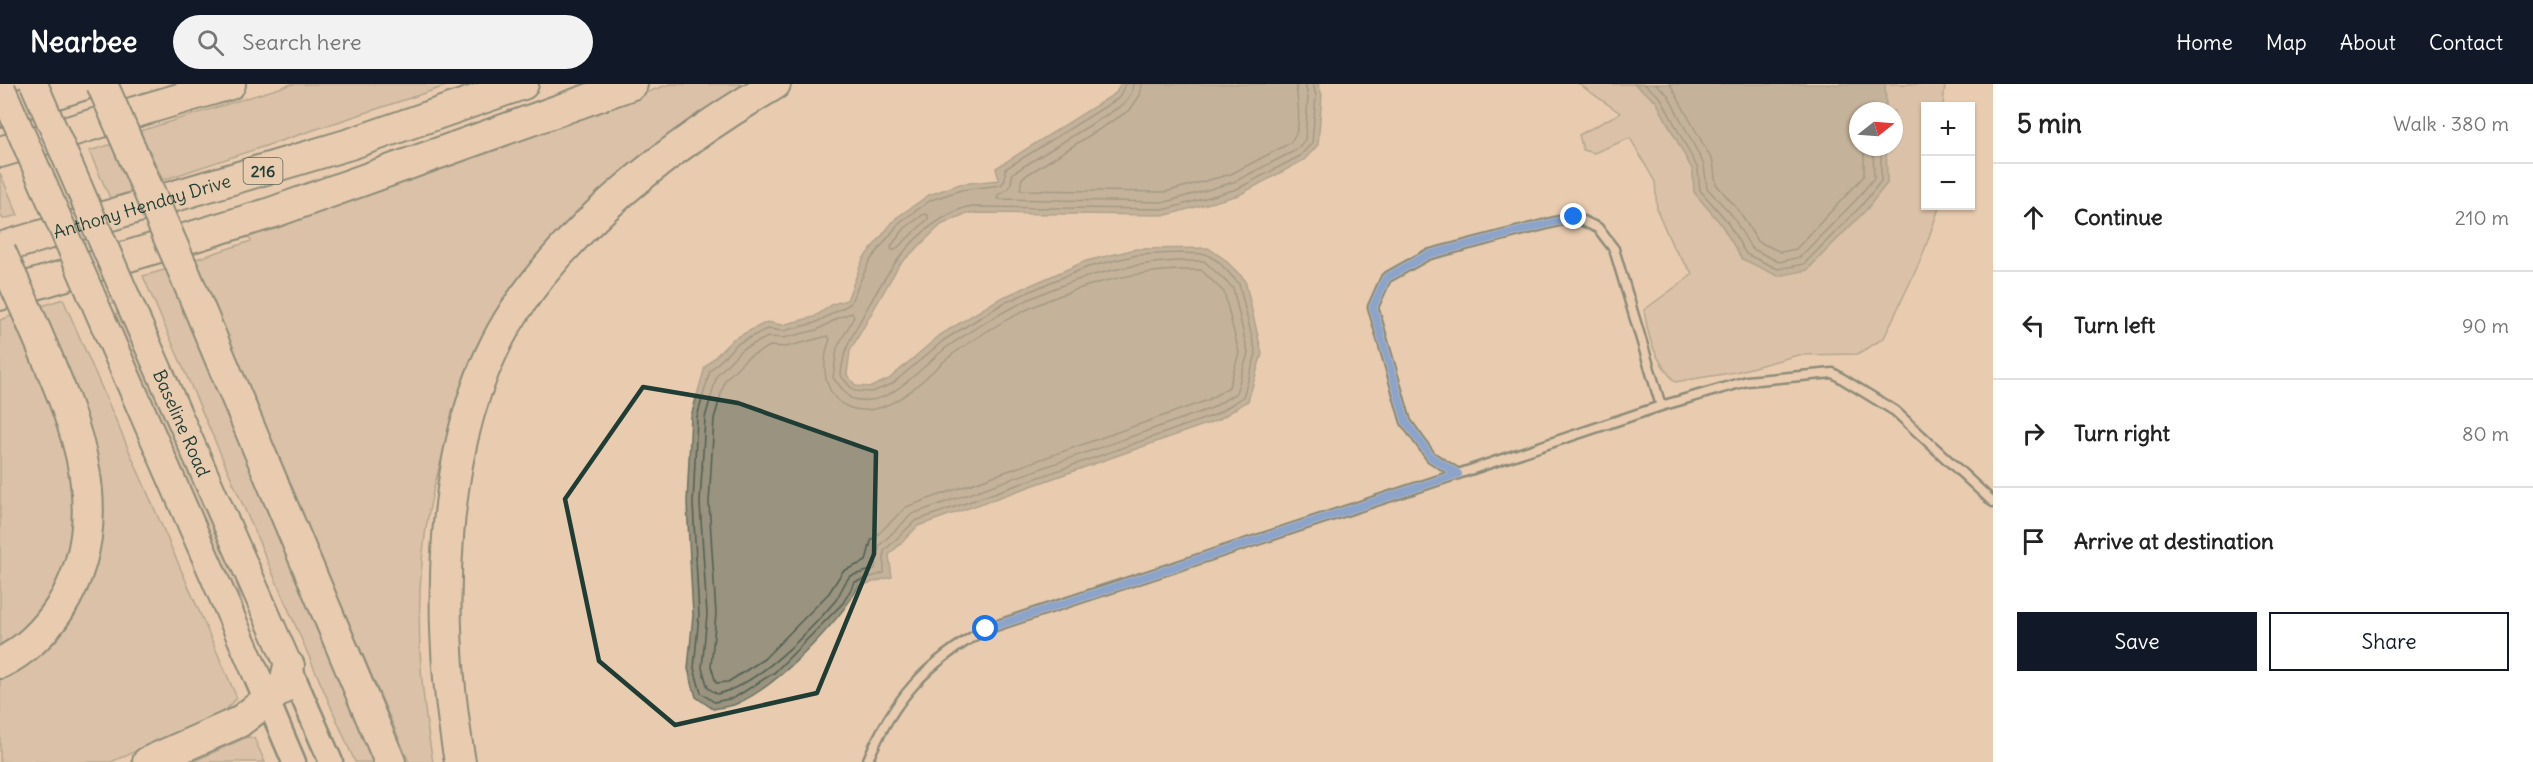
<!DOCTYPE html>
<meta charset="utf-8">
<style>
body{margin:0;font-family:Delius,sans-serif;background:#f2f2f2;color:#222}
.controls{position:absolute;right:18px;top:18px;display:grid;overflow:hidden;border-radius:0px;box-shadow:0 2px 4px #0004}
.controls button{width:54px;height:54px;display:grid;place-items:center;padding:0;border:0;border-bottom:2px solid #e0e0e0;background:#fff;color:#222;font:30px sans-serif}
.compass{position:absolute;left:1849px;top:18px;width:54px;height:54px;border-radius:50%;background:#fff;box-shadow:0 2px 4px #0004;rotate:73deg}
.stop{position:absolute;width:18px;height:18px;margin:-14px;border:4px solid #1a73e8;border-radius:50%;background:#fff}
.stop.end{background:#1a73e8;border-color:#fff;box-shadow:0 2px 6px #0008}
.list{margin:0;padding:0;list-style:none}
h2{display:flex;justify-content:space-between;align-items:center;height:78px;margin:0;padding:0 24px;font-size:26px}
h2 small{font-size:20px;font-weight:400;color:#767676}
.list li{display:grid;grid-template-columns:39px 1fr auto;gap:18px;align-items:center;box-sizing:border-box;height:108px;padding:0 24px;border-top:2px solid #e0e0e0}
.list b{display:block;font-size:22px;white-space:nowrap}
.list em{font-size:20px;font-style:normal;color:#767676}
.actions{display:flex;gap:12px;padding:18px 24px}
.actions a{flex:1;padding:14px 0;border:2px solid #111827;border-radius:0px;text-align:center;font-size:21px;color:#111827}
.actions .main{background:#111827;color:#fff}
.icon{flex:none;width:33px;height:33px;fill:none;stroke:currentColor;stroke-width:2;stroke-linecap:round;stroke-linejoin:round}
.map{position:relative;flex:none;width:1993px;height:678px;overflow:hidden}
header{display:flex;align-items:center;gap:36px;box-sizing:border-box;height:84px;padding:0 30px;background:#111827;color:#fff}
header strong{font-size:28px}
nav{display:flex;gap:33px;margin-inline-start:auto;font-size:21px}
.search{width:420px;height:54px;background:#f2f2f2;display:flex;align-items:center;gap:15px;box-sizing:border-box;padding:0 21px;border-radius:33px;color:#767676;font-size:22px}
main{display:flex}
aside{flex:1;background:#fff}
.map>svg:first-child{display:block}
.green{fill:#c8b49b;stroke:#747868;stroke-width:1.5}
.water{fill:#99937f;stroke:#687161;stroke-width:1.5}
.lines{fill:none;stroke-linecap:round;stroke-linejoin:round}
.shore{stroke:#505f52;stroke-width:1.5}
.lane-casing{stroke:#1f3d34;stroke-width:13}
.secondary-casing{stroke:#1f3d34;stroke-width:27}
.primary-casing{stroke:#1f3d34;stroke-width:30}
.highway-casing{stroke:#1f3d34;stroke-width:34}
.lane{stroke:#e9ccb0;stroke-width:8}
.secondary{stroke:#e9ccb0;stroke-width:22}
.primary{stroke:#e9ccb0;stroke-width:26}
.highway{stroke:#e9ccb0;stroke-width:30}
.primary-bridge-casing{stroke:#1f3d34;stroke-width:30;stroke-linecap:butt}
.highway-bridge-casing{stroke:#1f3d34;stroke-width:34;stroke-linecap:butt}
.primary-bridge{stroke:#e9ccb0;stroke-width:26}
.highway-bridge{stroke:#e9ccb0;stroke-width:30}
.route{stroke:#1a73e8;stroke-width:8}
.marked{fill:none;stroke:#1f3d34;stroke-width:4.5;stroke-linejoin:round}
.labels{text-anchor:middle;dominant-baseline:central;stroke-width:6;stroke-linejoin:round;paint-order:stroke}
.shield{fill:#e9ccb0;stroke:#5c6859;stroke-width:1.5}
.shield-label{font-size:16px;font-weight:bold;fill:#1f3d34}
.street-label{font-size:18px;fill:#1f3d34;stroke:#e9ccb0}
</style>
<header>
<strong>Nearbee</strong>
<div class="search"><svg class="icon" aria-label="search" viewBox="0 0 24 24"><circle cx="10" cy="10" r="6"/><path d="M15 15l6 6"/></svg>Search here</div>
<nav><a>Home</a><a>Map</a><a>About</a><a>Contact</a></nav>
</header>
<main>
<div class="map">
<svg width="1993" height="678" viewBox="0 0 1993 678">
<rect width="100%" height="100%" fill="#e9ccb0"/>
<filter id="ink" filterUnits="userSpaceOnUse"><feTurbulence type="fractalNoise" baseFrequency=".0167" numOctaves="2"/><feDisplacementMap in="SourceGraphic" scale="12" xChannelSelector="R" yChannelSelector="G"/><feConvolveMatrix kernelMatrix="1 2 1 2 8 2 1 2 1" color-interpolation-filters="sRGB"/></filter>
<g filter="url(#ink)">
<path class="green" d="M 292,0 L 452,0 L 163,96 L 140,47 Z
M 670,0 L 749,0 C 698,31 650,62 607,104 C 597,113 586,122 578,133 C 555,164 536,200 516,233 C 498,261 471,296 459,326 C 412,437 412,562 433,678 L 409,678 L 193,176 L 251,157 L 248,151 Z
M 1579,0 L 1634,0 L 1656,17 L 1693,87 L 1694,108 L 1721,140 L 1742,175 L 1807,186 L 1866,125 L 1887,99 L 1886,63 L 1894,63 L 1894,27 L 1886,27 L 1885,0 L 1945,0 L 1943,22 L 1926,22 L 1926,122 L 1939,122 L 1939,124 L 1922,173 L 1884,254 L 1858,270 L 1798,271 L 1736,288 L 1675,298 C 1654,273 1649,258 1644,226 L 1693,190 L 1673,163 L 1657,126 L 1655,98 L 1630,54 L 1594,69 L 1583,66 L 1579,51 L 1620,29 Z
M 116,59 L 137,106 L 110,114 L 89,67 Z
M 0,89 L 18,131 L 3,135 L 0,129 Z
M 171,184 L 387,678 L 355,678 L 143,192 Z
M 63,215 L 237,614 L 223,629 L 111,678 L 0,678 L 0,590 L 92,473 L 36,224 Z
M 120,229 L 236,496 L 248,540 L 109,231 Z
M 14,231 C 31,271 48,310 61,351 C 65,363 70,375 72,387 C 81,456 59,523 0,563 L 0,236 Z
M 247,653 L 254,654 L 265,678 L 192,678 Z"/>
<path class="water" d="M 1120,0 L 1318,0 L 1322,11 L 1318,61 L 1304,76 L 1239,111 L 1167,131 L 967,129 L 941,141 L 899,181 L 850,267 L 847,291 L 856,302 L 871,303 L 889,295 L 940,251 L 999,215 L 1086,177 L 1136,165 L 1208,164 L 1223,174 L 1245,196 L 1262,270 L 1248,317 L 1218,336 L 918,442 L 889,471 L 892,493 L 859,502 C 838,539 777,603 736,620 C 729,623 721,623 713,625 L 696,613 L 688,585 L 693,531 L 687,419 L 691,332 L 705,283 L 733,255 L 767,238 L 782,241 L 814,233 L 833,220 L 847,216 L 863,175 L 896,134 L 929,111 L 960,100 L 999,96 L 996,84 L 1116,9 Z
M 1634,0 L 1885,0 L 1886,27 L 1858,27 L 1858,63 L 1886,63 L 1887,99 L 1867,125 L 1807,186 L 1778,192 L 1742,175 L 1721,140 L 1694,108 L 1693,87 L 1656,17 Z"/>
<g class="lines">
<path class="shore" d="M 1125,0 L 1119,14 L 1005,85 L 1005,96 L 1001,101 L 961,106 L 931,116 L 900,138 L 869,178 L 850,220 L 815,239 L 783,247 L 767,245 L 737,260 L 710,287 L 697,333 L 693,420 L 699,531 L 694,584 L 701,609 L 714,618 L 734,614 L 775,588 L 843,519 L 855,498 L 884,489 L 884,467 L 915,437 L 1215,331 L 1243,313 L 1256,270 L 1239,200 L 1219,178 L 1206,170 L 1177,169 L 1137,171 L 1088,183 L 1051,198 L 1002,220 L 944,256 L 892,300 L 872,308 L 854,307 L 841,292 C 842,267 853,250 865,228 C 891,182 914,143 966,123 L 1167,125 L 1237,105 L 1300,72 L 1312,59 L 1316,12 L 1313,0
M 1133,0 L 1132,8 L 1124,20 L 1013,89 L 1010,103 L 998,111 L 997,115 L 1166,118 L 1234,98 L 1296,66 L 1305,56 L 1308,13 L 1305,0
M 1142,0 L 1140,11 L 1130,26 L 1022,94 L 1020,106 L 1165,108 L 1231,90 L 1290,59 C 1304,44 1297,18 1296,0
M 1644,0 L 1661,14 L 1698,85 L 1700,106 L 1726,136 L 1746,170 L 1778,185 L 1804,180 L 1862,121 L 1881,97 L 1881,63
M 1656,0 L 1668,11 L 1704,81 L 1707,104 L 1732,131 L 1751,164 L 1779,178 L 1800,173 L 1856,116 L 1874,94 L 1873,63
M 1670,0 L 1713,78 L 1716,100 L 1740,128 L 1757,157 L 1781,168 L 1796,165 L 1864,92 L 1864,63
M 924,130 L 928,131 L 928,135 L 895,166 L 892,166 L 891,162 L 905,144 Z
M 1177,177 L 1204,177 L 1233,204 L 1248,269 L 1236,309 L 1212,324 L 912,430 L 879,462 L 875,485 L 850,492 C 844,499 841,508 836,516 C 810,547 757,602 717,610 L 708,604 L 702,584 L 707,531 L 700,419 L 705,334 L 717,291 L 741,266 L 768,253 L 783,254 L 817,246 L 840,233 L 852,229 L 854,233 L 837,264 L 833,294 L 850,314 C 890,328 921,281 950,261 C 1018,214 1095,181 1177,177 Z
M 1177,186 L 1201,186 L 1224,208 L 1239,269 L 1229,303 L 1208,316 L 906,423 L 871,457 L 866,477 L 843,487 L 829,509 L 764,575 L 728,598 L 716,599 L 711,582 L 716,530 L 709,419 L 714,335 L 725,296 L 747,274 L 770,262 L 786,263 L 828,252 L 830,255 C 816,291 830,333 875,325 C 907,318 929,288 953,270 C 1018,222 1098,190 1177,186 Z"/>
<defs>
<path id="lane" d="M 1661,322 L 1614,165 L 1598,144 L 1574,133 L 1427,171 L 1386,194 L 1373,223 L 1406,338 L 1431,373 L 1458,390 L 1661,322 L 1747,297 L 1833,289 L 1895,327 L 1993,418
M 867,678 C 893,615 927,578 986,545 L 1458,390"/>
<path id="secondary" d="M 289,582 L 331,678
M 268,617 L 294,678"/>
<g id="primary">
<path id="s1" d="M 120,198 L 289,582"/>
<path d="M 90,208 L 268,617"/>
</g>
<g id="highway">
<path d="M 0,27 L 85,0"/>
<path d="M 0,68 L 230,0"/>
<path id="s2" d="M 0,164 L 350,60 L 523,0"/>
<path d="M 181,181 L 390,678"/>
<path d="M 0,211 L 271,129 L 632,0"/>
<path d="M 0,579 C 24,568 46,546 60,524 C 122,425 67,322 27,227"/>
<path d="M 148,678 L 239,638 L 284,603 L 289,582"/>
<path d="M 460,678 C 436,541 435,349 514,228 C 577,133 678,57 775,0"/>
</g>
</defs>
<use href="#lane" class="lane-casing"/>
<use href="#secondary" class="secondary-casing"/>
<use href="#primary" class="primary-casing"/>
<use href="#highway" class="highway-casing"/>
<use href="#lane" class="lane"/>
<use href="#secondary" class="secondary"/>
<use href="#primary" class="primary"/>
<use href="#highway" class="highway"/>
<defs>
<path id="primary-bridge" d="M 34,0 L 120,198
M 2,5 L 90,208"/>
<path id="highway-bridge" d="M 102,0 L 181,181
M 0,167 L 27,227"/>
</defs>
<use href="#primary-bridge" class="primary-bridge-casing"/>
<use href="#highway-bridge" class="highway-bridge-casing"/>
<use href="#primary-bridge" class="primary-bridge"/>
<use href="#highway-bridge" class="highway-bridge"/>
</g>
</g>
<g class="lines" filter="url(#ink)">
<path class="route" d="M 986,545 L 1458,390 L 1431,373 L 1406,338 L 1373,223 L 1386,194 L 1427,171 L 1574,133"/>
</g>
<path d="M0 0H1993V678H0ZM 643,303 L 738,319 L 876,368 L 874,470 L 817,609 L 675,641 L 599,577 L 565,415 Z" fill="#e9ccb0" fill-opacity=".55" fill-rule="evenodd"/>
<path class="marked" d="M 643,303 L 738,319 L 876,368 L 874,470 L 817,609 L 675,641 L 599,577 L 565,415 Z"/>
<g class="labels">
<rect class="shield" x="243.5" y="74" width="39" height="26" rx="4.5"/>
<g class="shield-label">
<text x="263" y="87">216</text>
</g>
<g class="street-label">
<text stroke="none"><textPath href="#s2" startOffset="148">Anthony Henday Drive</textPath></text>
<text stroke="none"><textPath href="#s1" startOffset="154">Baseline Road</textPath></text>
</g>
</g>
</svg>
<div class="controls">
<button>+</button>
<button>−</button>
</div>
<svg class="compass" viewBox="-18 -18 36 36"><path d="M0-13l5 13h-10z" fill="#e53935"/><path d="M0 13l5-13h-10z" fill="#767676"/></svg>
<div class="stop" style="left:986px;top:545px"></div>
<div class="stop end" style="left:1574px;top:133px"></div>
</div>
<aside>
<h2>5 min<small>Walk · 380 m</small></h2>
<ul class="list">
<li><svg class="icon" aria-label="ahead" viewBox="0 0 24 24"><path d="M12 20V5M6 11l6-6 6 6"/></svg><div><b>Continue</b></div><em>210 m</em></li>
<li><svg class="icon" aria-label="left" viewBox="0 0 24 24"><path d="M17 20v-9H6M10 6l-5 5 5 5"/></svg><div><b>Turn left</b></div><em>90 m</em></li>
<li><svg class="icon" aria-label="right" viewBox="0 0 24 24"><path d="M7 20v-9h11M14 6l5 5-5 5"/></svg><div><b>Turn right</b></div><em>80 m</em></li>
<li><svg class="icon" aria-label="arrive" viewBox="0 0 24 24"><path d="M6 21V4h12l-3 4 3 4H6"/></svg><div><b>Arrive at destination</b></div></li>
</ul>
<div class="actions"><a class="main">Save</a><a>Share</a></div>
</aside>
</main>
